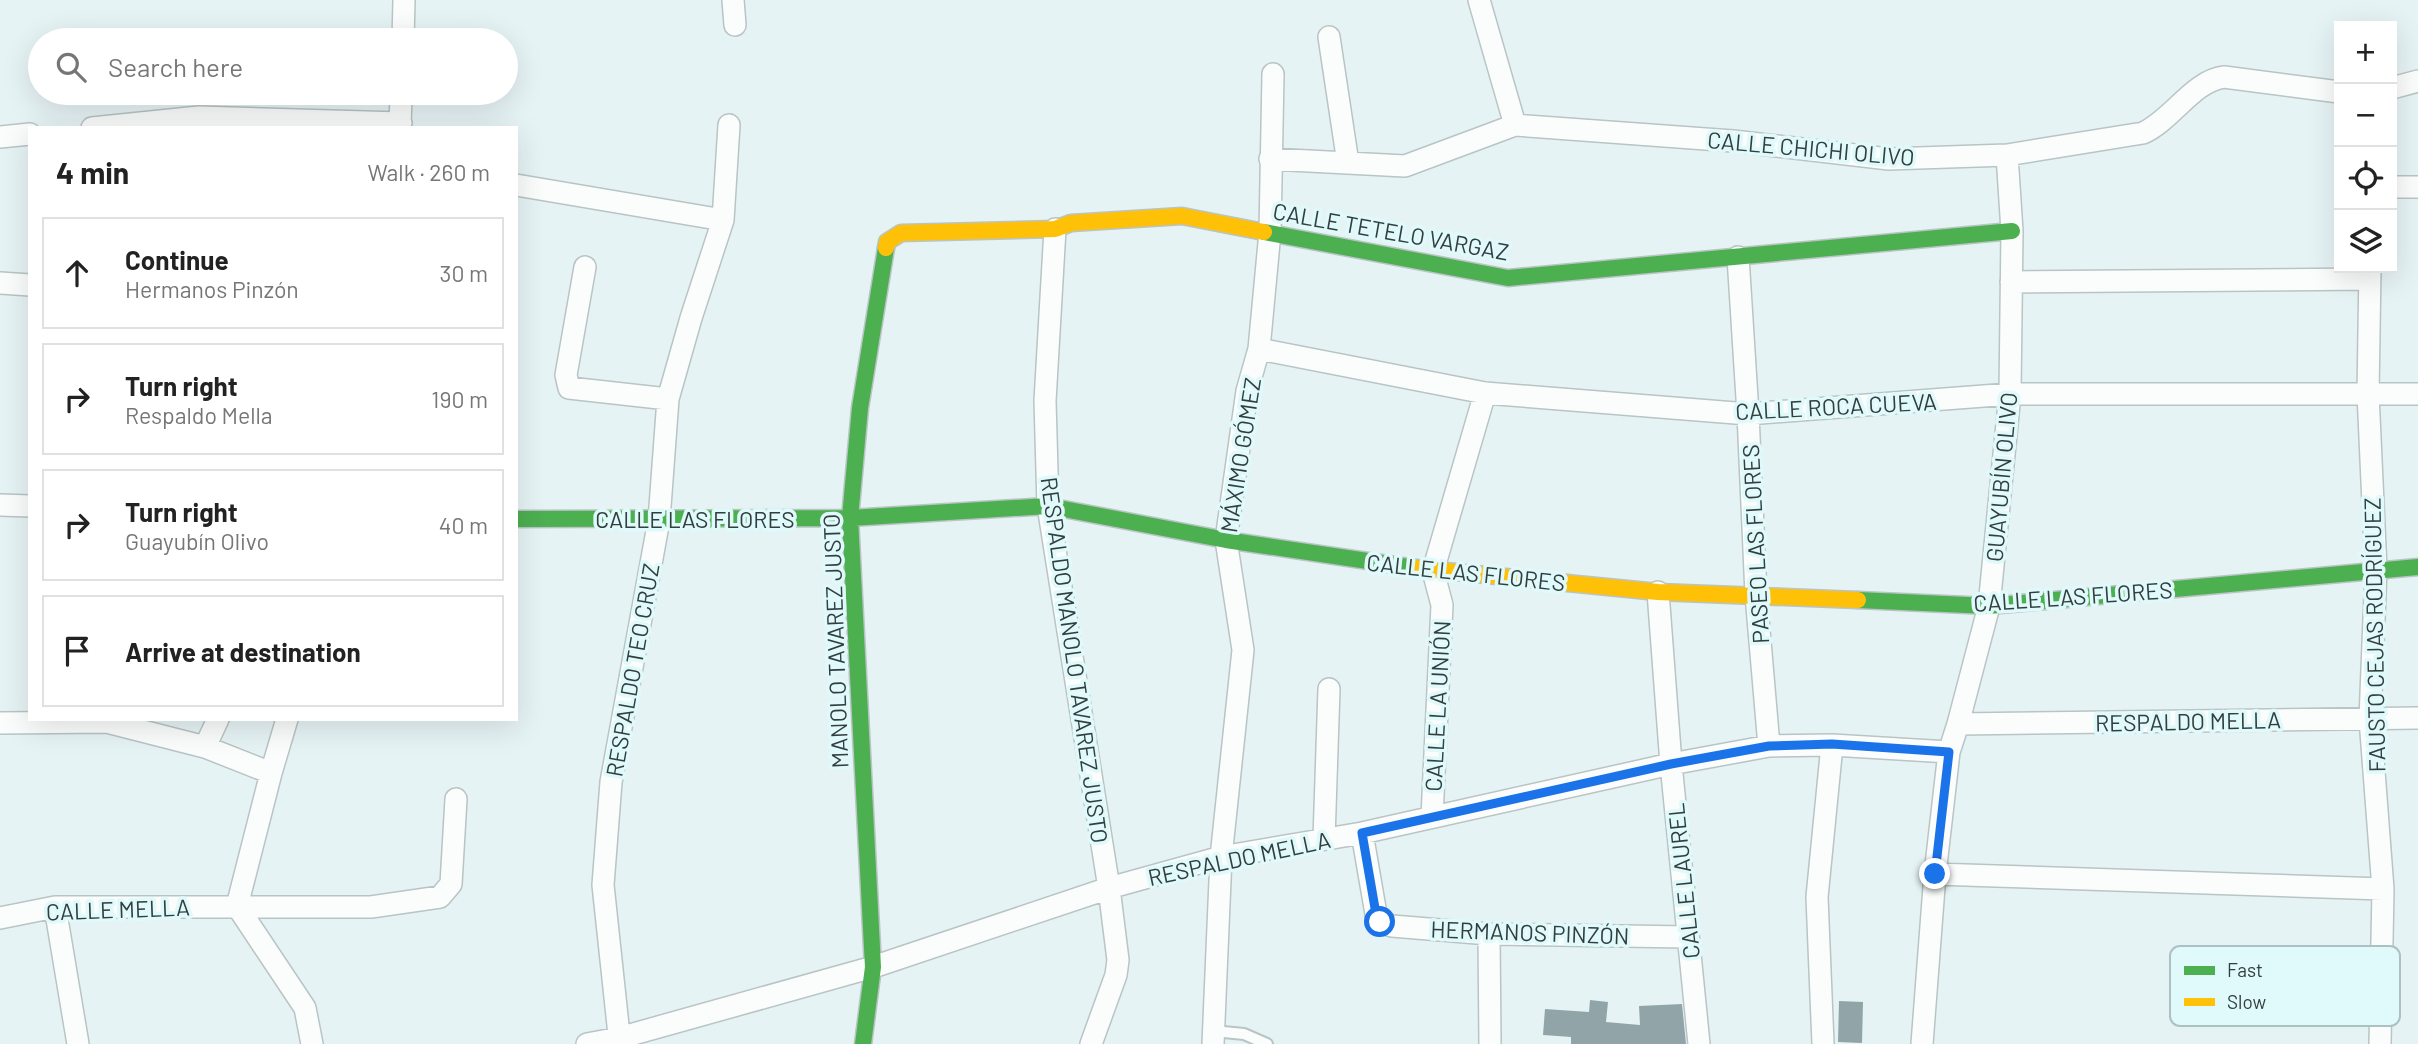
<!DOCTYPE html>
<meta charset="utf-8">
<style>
body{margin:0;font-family:Barlow,sans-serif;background:#f6f6f6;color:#222}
.controls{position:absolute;right:21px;top:21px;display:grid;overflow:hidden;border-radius:0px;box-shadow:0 7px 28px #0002}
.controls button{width:63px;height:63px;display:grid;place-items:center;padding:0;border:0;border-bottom:2px solid #e0e0e0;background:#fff;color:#222;font:35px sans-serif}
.stop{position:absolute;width:21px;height:21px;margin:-16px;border:5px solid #1a73e8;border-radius:50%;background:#fff}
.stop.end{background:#1a73e8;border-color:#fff;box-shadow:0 2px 7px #0008}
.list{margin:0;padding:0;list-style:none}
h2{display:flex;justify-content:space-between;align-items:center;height:91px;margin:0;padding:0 28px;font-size:30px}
h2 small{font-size:23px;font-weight:400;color:#767676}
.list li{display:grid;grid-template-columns:46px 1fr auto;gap:21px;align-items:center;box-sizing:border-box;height:112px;margin:0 14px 14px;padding:0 14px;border:2px solid #e0e0e0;border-radius:0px}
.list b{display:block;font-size:26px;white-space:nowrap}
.list p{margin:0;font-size:23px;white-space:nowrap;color:#767676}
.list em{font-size:23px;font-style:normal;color:#767676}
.icon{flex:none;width:38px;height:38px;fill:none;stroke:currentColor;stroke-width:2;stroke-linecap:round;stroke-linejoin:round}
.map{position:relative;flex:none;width:2418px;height:1044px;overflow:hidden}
.search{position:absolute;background:#fff;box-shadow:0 7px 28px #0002;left:28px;top:28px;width:490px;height:77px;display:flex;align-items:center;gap:18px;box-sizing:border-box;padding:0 24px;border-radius:38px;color:#767676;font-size:26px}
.panel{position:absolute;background:#fff;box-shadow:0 7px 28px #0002;left:28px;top:126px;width:490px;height:595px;border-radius:0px}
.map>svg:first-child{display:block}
.building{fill:#91a5a9}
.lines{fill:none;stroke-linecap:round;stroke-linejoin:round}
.lane-casing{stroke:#b9c4c4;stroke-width:14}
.street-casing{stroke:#b9c4c4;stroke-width:24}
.fast-casing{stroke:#b9c4c4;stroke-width:19}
.slow-casing{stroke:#b9c4c4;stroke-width:19}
.lane{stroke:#fbfdfd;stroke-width:10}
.street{stroke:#fbfdfd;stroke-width:21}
.fast{stroke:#4caf50;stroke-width:16}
.slow{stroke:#ffc107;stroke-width:16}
.route{stroke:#1a73e8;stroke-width:9}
.labels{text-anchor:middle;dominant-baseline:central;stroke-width:7;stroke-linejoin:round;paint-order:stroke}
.street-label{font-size:23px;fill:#333e3e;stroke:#e0f9fa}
.key{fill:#e0f9fa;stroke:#acc1c2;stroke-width:2}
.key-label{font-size:19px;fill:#333e3e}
</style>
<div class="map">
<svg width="2418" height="1044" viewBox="0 0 2418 1044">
<rect width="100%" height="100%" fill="#e6f3f4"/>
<path class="building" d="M 1590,1000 L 1608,1002 L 1606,1022 L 1640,1025 L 1639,1006 L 1682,1004 L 1686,1044 L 1571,1044 L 1571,1037 L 1543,1035 L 1545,1009 L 1589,1012 Z
M 1839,1001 L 1863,1002 L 1862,1043 L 1838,1042 Z"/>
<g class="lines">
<defs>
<path id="lane" d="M 1213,1031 L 1244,1034 L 1267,1044"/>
<path id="street" d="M 733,0 L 735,25
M 1479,0 L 1515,125
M 1329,37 L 1348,163
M 403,40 L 404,0
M 2392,88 L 2418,81
M 92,128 L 199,117 L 401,123
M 400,128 L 401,93
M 0,137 L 30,134
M 1270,159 L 1405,166 L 1515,125 L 1733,141 L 1889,159 L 2007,155 L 2143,133 C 2172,120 2193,81 2224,77 L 2339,92
M 516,185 L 723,220
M 2392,187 L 2418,187
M 1055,229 L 1045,401 L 1048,506 L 1109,888 L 1118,960 L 1116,975 L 1091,1044
M 1738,257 L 1748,414 L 1756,595 L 1769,746
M 585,267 L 566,375 L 569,388 L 668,399
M 2370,268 L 2368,394 L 2376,569 L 2370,719 L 2383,889 L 2380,1044
M 2011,282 L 2370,279
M 0,283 L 30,285
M 1259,349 L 1485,393 L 1748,414 L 2010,394 L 2418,394
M 0,505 L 30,506
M 1658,592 L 1671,764 L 1699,1044
M 287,719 L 271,773 L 237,906 L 305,1008 L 312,1044
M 0,723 L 107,722 L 205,747 L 271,773
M 1958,724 L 2418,718
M 205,747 L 218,719
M 1432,817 L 1442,605 L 1433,571 L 1485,393
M 1362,833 L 1376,914 L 1380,922 L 1392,926 L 1489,934 L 1688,937
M 1324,839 L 1329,689
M 1935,874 L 2383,889
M 55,907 L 78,1044
M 0,918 L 55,907 L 371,907 L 440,897 L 451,884 L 456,799
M 1489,934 L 1490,1044
M 587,1044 L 619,1038 L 873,967 L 1109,888 L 1221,857 L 1362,833 L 1671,764 L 1769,746 L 1832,745 L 1949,752
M 620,1044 L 603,885 L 611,782 L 659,520 L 668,399 L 691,318 L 723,220 L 729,125
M 1213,1044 L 1221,857 L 1243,650 L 1226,540 L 1247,391 L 1259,349 L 1270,232 L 1273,74
M 1823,1044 L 1817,897 L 1832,745
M 1922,1044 L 1935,874 L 1949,752 L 1958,724 L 1989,606 L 2010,394 L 2012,231 L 2007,155"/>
<path id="fast" d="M 1264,232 L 1508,278 L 2012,231
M 516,519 L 850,518 L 1048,506 L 1226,540 L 1415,568
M 1858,600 L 1989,606 L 2418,567
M 863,1044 L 873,967 L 850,518 L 860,408 L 886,248"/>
<path id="slow" d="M 886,248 L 887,242 L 901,233 L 1055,229 L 1071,223 L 1182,216 L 1264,232
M 1415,568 L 1658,592 L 1858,600"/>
</defs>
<use href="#lane" class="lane-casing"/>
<use href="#street" class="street-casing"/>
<use href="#fast" class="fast-casing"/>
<use href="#slow" class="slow-casing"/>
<use href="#lane" class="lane"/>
<use href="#street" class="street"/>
<use href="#fast" class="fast"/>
<use href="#slow" class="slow"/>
</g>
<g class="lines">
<path class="route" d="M 1380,922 L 1376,914 L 1362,833 L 1671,764 L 1769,746 L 1832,744 L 1949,752 L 1935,874"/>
</g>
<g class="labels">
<g class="street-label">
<text transform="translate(1811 148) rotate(5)">CALLE CHICHI OLIVO</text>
<text transform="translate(1391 231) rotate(10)">CALLE TETELO VARGAZ</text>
<text transform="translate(1836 406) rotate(-3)">CALLE ROCA CUEVA</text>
<text transform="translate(1240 455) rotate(-81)">MÁXIMO GÓMEZ</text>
<text transform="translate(2001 477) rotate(-85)">GUAYUBÍN OLIVO</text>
<text x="695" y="519">CALLE LAS FLORES</text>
<text transform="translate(1755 544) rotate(-93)">PASEO LAS FLORES</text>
<text transform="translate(1466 572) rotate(6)">CALLE LAS FLORES</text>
<text transform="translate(2073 596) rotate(-4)">CALLE LAS FLORES</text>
<text transform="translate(2374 635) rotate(-91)">FAUSTO CEJAS RODRÍGUEZ</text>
<text transform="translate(835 641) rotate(-92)">MANOLO TAVAREZ JUSTO</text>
<text transform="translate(1075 660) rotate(82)">RESPALDO MANOLO TAVAREZ JUSTO</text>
<text transform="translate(632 670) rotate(-80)">RESPALDO TEO CRUZ</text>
<text transform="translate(1437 706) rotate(-87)">CALLE LA UNIÓN</text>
<text transform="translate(2188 721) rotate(-1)">RESPALDO MELLA</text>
<text transform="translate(1239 858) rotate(-12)">RESPALDO MELLA</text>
<text transform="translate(1683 881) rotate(-96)">CALLE LAUREL</text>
<text transform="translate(118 909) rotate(-2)">CALLE MELLA</text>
<text transform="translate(1530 932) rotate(2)">HERMANOS PINZÓN</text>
</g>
</g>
<rect x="2170" y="946" width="230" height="80" rx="10" class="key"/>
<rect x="2184" y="966" width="31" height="9" fill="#4caf50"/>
<rect x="2184" y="998" width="31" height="8" fill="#ffc107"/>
<g class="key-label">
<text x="2227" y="977">Fast</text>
<text x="2227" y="1009">Slow</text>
</g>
</svg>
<div class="controls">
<button>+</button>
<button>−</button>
<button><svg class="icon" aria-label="locate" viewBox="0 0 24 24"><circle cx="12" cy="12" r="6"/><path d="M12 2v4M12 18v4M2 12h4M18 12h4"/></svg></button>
<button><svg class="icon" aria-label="layers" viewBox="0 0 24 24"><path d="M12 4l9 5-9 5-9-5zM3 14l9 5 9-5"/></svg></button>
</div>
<div class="stop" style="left:1380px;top:922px"></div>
<div class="stop end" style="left:1935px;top:874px"></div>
<div class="search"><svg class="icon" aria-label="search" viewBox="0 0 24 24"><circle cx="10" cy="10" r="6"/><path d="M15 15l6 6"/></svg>Search here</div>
<section class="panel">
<h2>4 min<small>Walk · 260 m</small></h2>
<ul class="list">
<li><svg class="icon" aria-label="ahead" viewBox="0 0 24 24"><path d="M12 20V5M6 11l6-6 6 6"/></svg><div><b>Continue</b><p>Hermanos Pinzón</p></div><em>30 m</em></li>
<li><svg class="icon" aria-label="right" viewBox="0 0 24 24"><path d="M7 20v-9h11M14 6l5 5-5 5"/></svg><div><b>Turn right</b><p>Respaldo Mella</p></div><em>190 m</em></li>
<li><svg class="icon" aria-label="right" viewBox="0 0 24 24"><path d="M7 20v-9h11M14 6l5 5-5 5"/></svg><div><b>Turn right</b><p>Guayubín Olivo</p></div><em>40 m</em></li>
<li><svg class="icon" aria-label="arrive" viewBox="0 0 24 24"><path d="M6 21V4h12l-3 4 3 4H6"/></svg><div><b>Arrive at destination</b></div></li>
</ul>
</section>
</div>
